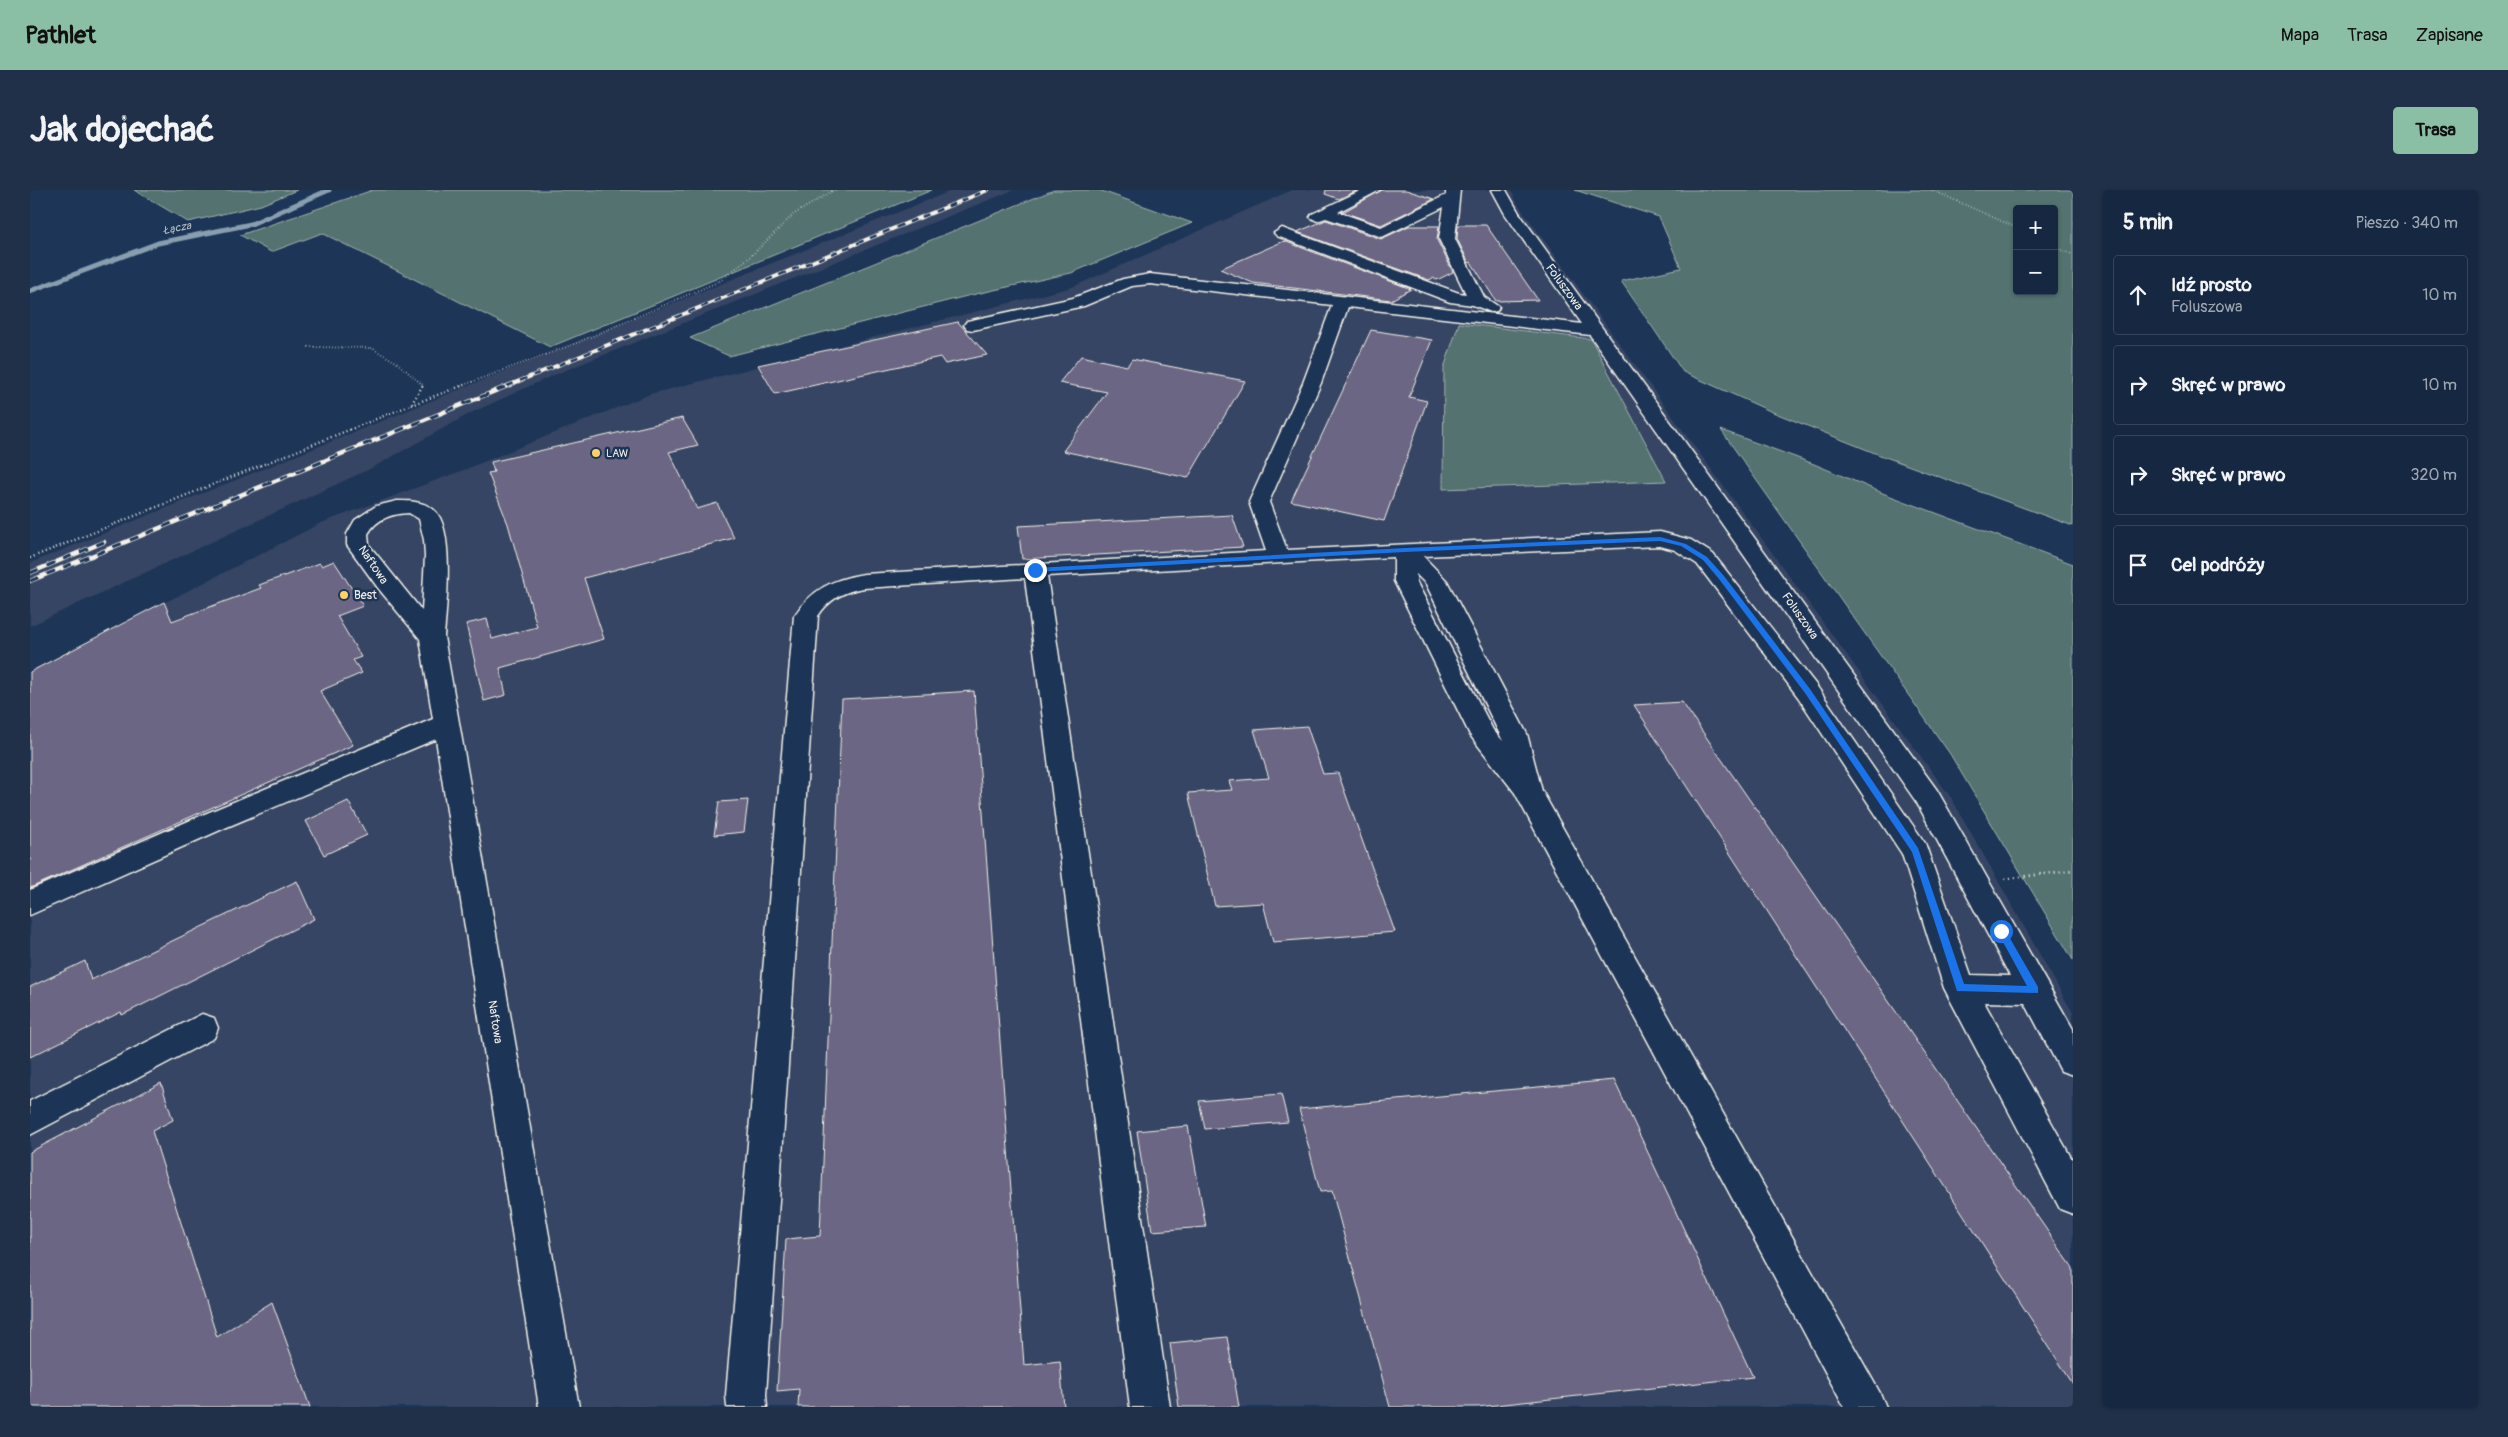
<!DOCTYPE html>
<html lang="pl">
<meta charset="utf-8">
<style>
body{margin:0;font-family:Pangolin,sans-serif;background:#1f3048;color:#f1f3f6}
.controls{position:absolute;right:15px;top:15px;display:grid;overflow:hidden;border-radius:5px;box-shadow:0 1px 4px #0004}
.controls button{width:45px;height:45px;display:grid;place-items:center;padding:0;border:0;border-bottom:1px solid #35445a;background:#162841;color:#f1f3f6;font:25px sans-serif}
.stop{position:absolute;width:15px;height:15px;margin:-11px;border:4px solid #1a73e8;border-radius:50%;background:#fff}
.stop.end{background:#1a73e8;border-color:#fff;box-shadow:0 1px 5px #0008}
.list{margin:0;padding:0;list-style:none}
h2{display:flex;justify-content:space-between;align-items:center;height:65px;margin:0;padding:0 20px;font-size:21px}
h2 small{font-size:16px;font-weight:400;color:#9ea6b1}
.list li{display:grid;grid-template-columns:32px 1fr auto;gap:15px;align-items:center;box-sizing:border-box;height:80px;margin:0 10px 10px;padding:0 10px;border:1px solid #35445a;border-radius:5px}
.list b{display:block;font-size:19px;white-space:nowrap}
.list p{margin:0;font-size:16px;white-space:nowrap;color:#9ea6b1}
.list em{font-size:16px;font-style:normal;color:#9ea6b1}
.icon{flex:none;width:28px;height:28px;fill:none;stroke:currentColor;stroke-width:2;stroke-linecap:round;stroke-linejoin:round}
.map{position:relative;flex:none;width:2043px;height:1217px;overflow:hidden;border-radius:5px}
header{display:flex;align-items:center;gap:30px;box-sizing:border-box;height:70px;padding:0 25px;background:#8abfa5;color:#111}
header strong{font-size:24px}
nav{display:flex;gap:28px;margin-inline-start:auto;font-size:18px}
.intro{display:flex;align-items:center;justify-content:space-between;box-sizing:border-box;height:120px;padding:0 30px}
h1{margin:0;font-size:35px}
.button{padding:12px 22px;border-radius:5px;background:#8abfa5;color:#111;font-size:18px;font-weight:700}
main{display:flex;gap:30px;padding:0 30px}
aside{flex:1;background:#162841;border-radius:5px;box-shadow:0 1px 4px #0004}
.map>svg:first-child{display:block}
.built{fill:#344464}
.green{fill:#537270;stroke:#a4b2ac;fill-rule:evenodd}
.lines{fill:none;stroke-linecap:round;stroke-linejoin:round}
.stream{stroke:#899fb0;stroke-width:5}
.building{fill:#6a6684;stroke:#f4f1e8}
.minor-casing{stroke:#f4f1e8;stroke-width:3}
.path-far2{stroke:#f4f1e8;stroke-width:2;stroke-dasharray:0.5 2.5;stroke-linecap:butt}
.path-far1{stroke:#f4f1e8;stroke-width:2.5;stroke-dasharray:1 3;stroke-linecap:butt}
.path{stroke:#f4f1e8;stroke-width:3;stroke-dasharray:1 4;stroke-linecap:butt}
.minor{fill:#1d3557;fill-rule:evenodd}
.rail-far1-casing{stroke:#f4f1e8;stroke-width:4}
.rail-casing{stroke:#f4f1e8;stroke-width:4.5}
.rail-far1{stroke:#1d3557;stroke-width:2.5;stroke-dasharray:7;stroke-linecap:butt}
.rail{stroke:#1d3557;stroke-width:3;stroke-dasharray:9;stroke-linecap:butt}
.route{fill:#1a73e8}
.poi-dot{fill:#ffd166;stroke:#1d3557;stroke-width:2}
.labels{text-anchor:middle;dominant-baseline:central;stroke-width:5;stroke-linejoin:round;paint-order:stroke}
.far-water-label{font-size:11px;font-style:italic;fill:#b6c1c7;stroke:#1d3557}
.far-poi-label{font-size:11px;fill:#f4f1e8;stroke:#1d3557;text-anchor:start}
.street-label{font-size:12px;fill:#f4f1e8;stroke:#1d3557}
.poi-label{font-size:12px;fill:#f4f1e8;stroke:#1d3557;text-anchor:start}
</style>
<header>
<strong>Pathlet</strong>
<nav><a>Mapa</a><a>Trasa</a><a>Zapisane</a></nav>
</header>
<div class="intro"><h1>Jak dojechać</h1><a class="button">Trasa</a></div>
<main>
<div class="map">
<svg width="2043" height="1217" viewBox="0 0 2043 1217">
<rect width="100%" height="100%" fill="#1d3557"/>
<filter id="ink" filterUnits="userSpaceOnUse"><feTurbulence type="fractalNoise" baseFrequency=".02" numOctaves="2"/><feDisplacementMap in="SourceGraphic" scale="10" xChannelSelector="R" yChannelSelector="G"/><feConvolveMatrix kernelMatrix="1 2 1 2 8 2 1 2 1" color-interpolation-filters="sRGB"/></filter>
<g filter="url(#ink)">
<path class="built" d="M 923,0 L 984,0 L 524,185 L 441,223 L 342,278 L 0,436 L 0,373 Z
M 1262,0 L 1481,0 L 1487,13 L 1922,609 L 2043,823 L 2043,1217 L 0,1217 L 0,481 L 291,333 L 431,281 L 620,204 L 1042,97 Z"/>
<path class="green" d="M 104,0 L 267,0 L 231,15 L 158,32 Z
M 343,0 L 902,0 L 520,157 L 292,43 L 241,62 L 210,45 Z
M 1024,0 L 1069,0 L 1162,33 L 1041,83 L 937,106 L 699,166 L 660,148 Z
M 1545,0 L 2043,0 L 2043,336 L 1850,265 L 1740,221 L 1653,182 L 1591,91 L 1651,78 L 1629,27 ZM 1987,19 L 2024,19 L 2024,101 L 1987,101 Z
M 1429,133 L 1561,149 L 1636,291 L 1413,299 L 1414,178 Z
M 1691,240 L 1784,274 L 1855,304 L 2043,374 L 2043,770 L 1920,564 Z"/>
<g class="lines">
<path class="stream" d="M 0,101 L 128,53 L 221,34 L 299,0"/>
</g>
<path class="building" d="M 1296,0 L 1328,0 L 1309,9 L 1295,4 Z
M 1352,0 L 1376,0 L 1404,9 L 1351,35 L 1313,22 Z
M 1296,30 L 1351,49 L 1379,36 L 1409,36 L 1407,50 L 1423,82 L 1407,90 L 1403,88 L 1399,90 L 1267,42 Z
M 1428,35 L 1456,35 L 1508,110 L 1466,111 L 1441,72 L 1439,73 L 1427,49 Z
M 1254,51 L 1381,99 L 1361,110 L 1223,93 L 1190,79 Z
M 928,132 L 957,165 L 915,174 L 910,167 L 745,204 L 728,175 Z
M 1341,140 L 1402,150 L 1379,207 L 1397,211 L 1354,331 L 1261,311 Z
M 1051,166 L 1097,176 L 1102,169 L 1215,191 L 1158,288 L 1033,261 L 1077,202 L 1029,193 Z
M 652,228 L 668,255 L 639,262 L 667,319 L 687,313 L 704,348 L 554,388 L 574,449 L 470,478 L 476,505 L 454,511 L 436,434 L 457,429 L 462,449 L 507,437 L 478,334 L 458,283 L 464,282 L 461,272 Z
M 1202,325 L 1213,357 L 992,369 L 988,336 Z
M 304,371 L 333,416 L 307,426 L 331,467 L 323,470 L 332,483 L 290,501 L 323,555 L 0,698 L 0,482 L 134,412 L 142,431 L 231,398 L 229,395 L 290,373 L 292,376 Z
M 944,501 L 994,1175 L 1030,1171 L 1034,1217 L 768,1217 L 769,1199 L 747,1201 L 756,1049 L 790,1046 L 812,509 Z
M 1652,512 L 2043,1078 L 2043,1194 L 1604,515 Z
M 1277,536 L 1293,584 L 1308,583 L 1365,742 L 1243,752 L 1233,713 L 1185,716 L 1158,603 L 1202,600 L 1199,591 L 1239,588 L 1224,540 Z
M 718,610 L 714,642 L 684,645 L 689,612 Z
M 318,611 L 337,645 L 294,665 L 276,631 Z
M 267,691 L 284,729 L 92,825 L 91,822 L 0,867 L 0,797 L 55,771 L 61,790 Z
M 1584,890 L 1723,1187 L 1447,1217 L 1360,1217 L 1302,1001 L 1290,1002 L 1269,919 Z
M 131,893 L 143,930 L 122,941 L 187,1147 L 242,1112 L 280,1217 L 0,1217 L 0,962 Z
M 1251,904 L 1258,932 L 1175,939 L 1169,911 Z
M 1158,936 L 1176,1037 L 1122,1041 L 1107,941 Z
M 1197,1147 L 1209,1217 L 1149,1217 L 1140,1153 Z"/>
<g class="lines">
<defs>
<path id="minor" d="M 1332,0 L 1350,0 L 1308,22 L 1351,37 L 1416,5 L 1416,0 L 1430,0 L 1425,49 L 1454,107 L 1469,117 L 1467,121 L 1461,122 L 1443,115 L 1420,112 L 1247,46 L 1244,43 L 1252,38 L 1257,40 L 1429,103 L 1436,104 L 1409,49 L 1414,17 L 1352,47 L 1296,28 L 1287,31 L 1280,27 L 1282,24 Z
M 1462,0 L 1476,0 L 1489,23 L 1907,600 L 2043,839 L 2043,885 L 2031,881 L 1995,813 L 1954,812 L 2043,971 L 2043,1024 L 2030,1019 L 1914,798 L 1872,664 L 1768,507 L 1667,374 L 1645,360 L 1630,356 L 1393,366 L 1417,391 L 1497,544 L 1512,601 L 1850,1203 L 1856,1217 L 1814,1217 L 1485,603 L 1440,545 L 1364,391 L 1364,367 L 1017,386 L 1140,1217 L 1100,1217 L 995,388 L 834,398 C 814,401 799,409 788,426 L 736,1205 L 737,1217 L 697,1217 L 696,1205 L 764,426 C 782,399 803,389 834,384 L 1236,361 L 1219,312 L 1273,193 L 1302,115 L 1120,94 L 1102,96 L 1054,116 L 943,140 L 937,139 L 934,135 L 937,131 L 1043,108 L 1093,89 L 1120,84 L 1552,134 L 1475,24 ZM 1318,117 L 1560,145 L 1887,613 L 1980,786 L 1941,785 L 1895,653 L 1786,495 L 1683,364 L 1661,350 L 1630,342 L 1257,360 L 1239,312 L 1291,193 ZM 1386,384 L 1396,394 L 1473,551 L 1463,540 L 1386,391 Z
M 367,311 C 380,311 396,311 406,322 C 425,343 416,419 414,447 L 549,1217 L 509,1217 L 406,549 L 197,637 L 0,725 L 0,700 L 177,623 L 403,529 L 390,449 L 348,398 L 317,355 L 317,344 L 325,330 L 346,316 ZM 379,323 L 389,329 L 394,350 L 395,366 L 392,421 L 339,355 L 338,344 C 347,328 362,324 379,323 Z
M 172,824 L 184,828 L 188,838 L 184,848 L 0,945 L 0,911 Z"/>
</defs>
<use href="#minor" class="minor-casing"/>
<path class="path-far2" d="M 1902,0 L 1987,38
M 2024,56 L 2043,65
M 278,157 L 342,158 L 366,172 L 394,196
M 431,196 L 544,154 L 690,91 L 721,66 L 763,25 L 804,0"/>
<path class="path-far1" d="M 381,215 L 434,195
M 0,368 L 381,215 L 393,195"/>
<path class="path" d="M 1975,689 L 2043,680"/>
<use href="#minor" class="minor"/>
<defs>
<path id="rail-far1" d="M 477,196 L 958,0"/>
<path id="rail" d="M 0,383 L 74,352
M 0,391 L 480,195"/>
</defs>
<use href="#rail-far1" class="rail-far1-casing"/>
<use href="#rail" class="rail-casing"/>
<use href="#rail-far1" class="rail-far1"/>
<use href="#rail" class="rail"/>
</g>
</g>
<path class="route" d="M 1630,347 L 1656,354 L 1677,367 L 1694,386 L 1780,499 L 1888,658 L 1934,794 L 1997,796 L 1967,741 L 1971,737 L 1974,738 L 2008,797 L 2008,803 L 1927,801 L 1882,662 L 1775,503 L 1689,389 L 1673,370 L 1651,356 L 1630,351 L 1375,362 L 1005,382 L 1001,380 L 1005,378 L 1375,358 Z"/>
<g class="poi-dot">
<circle cx="566" cy="263" r="5"/>
<circle cx="314" cy="405" r="5"/>
</g>
<g class="labels">
<g class="far-water-label">
<text transform="translate(147 38) rotate(-11)">Łącza</text>
</g>
<g class="far-poi-label">
<text x="576" y="263">LAW</text>
</g>
<g class="street-label">
<text transform="translate(1534 97) rotate(54)">Foluszowa</text>
<text transform="translate(343 375) rotate(56)">Naftowa</text>
<text transform="translate(1770 426) rotate(55)">Foluszowa</text>
<text transform="translate(465 832) rotate(81)">Naftowa</text>
</g>
<g class="poi-label">
<text x="324" y="405">Best</text>
</g>
</g>
</svg>
<div class="controls">
<button>+</button>
<button>−</button>
</div>
<div class="stop" style="left:1971px;top:741px"></div>
<div class="stop end" style="left:1005px;top:380px"></div>
</div>
<aside>
<h2>5 min<small>Pieszo · 340 m</small></h2>
<ul class="list">
<li><svg class="icon" aria-label="ahead" viewBox="0 0 24 24"><path d="M12 20V5M6 11l6-6 6 6"/></svg><div><b>Idź prosto</b><p>Foluszowa</p></div><em>10 m</em></li>
<li><svg class="icon" aria-label="right" viewBox="0 0 24 24"><path d="M7 20v-9h11M14 6l5 5-5 5"/></svg><div><b>Skręć w prawo</b></div><em>10 m</em></li>
<li><svg class="icon" aria-label="right" viewBox="0 0 24 24"><path d="M7 20v-9h11M14 6l5 5-5 5"/></svg><div><b>Skręć w prawo</b></div><em>320 m</em></li>
<li><svg class="icon" aria-label="arrive" viewBox="0 0 24 24"><path d="M6 21V4h12l-3 4 3 4H6"/></svg><div><b>Cel podróży</b></div></li>
</ul>
</aside>
</main>
